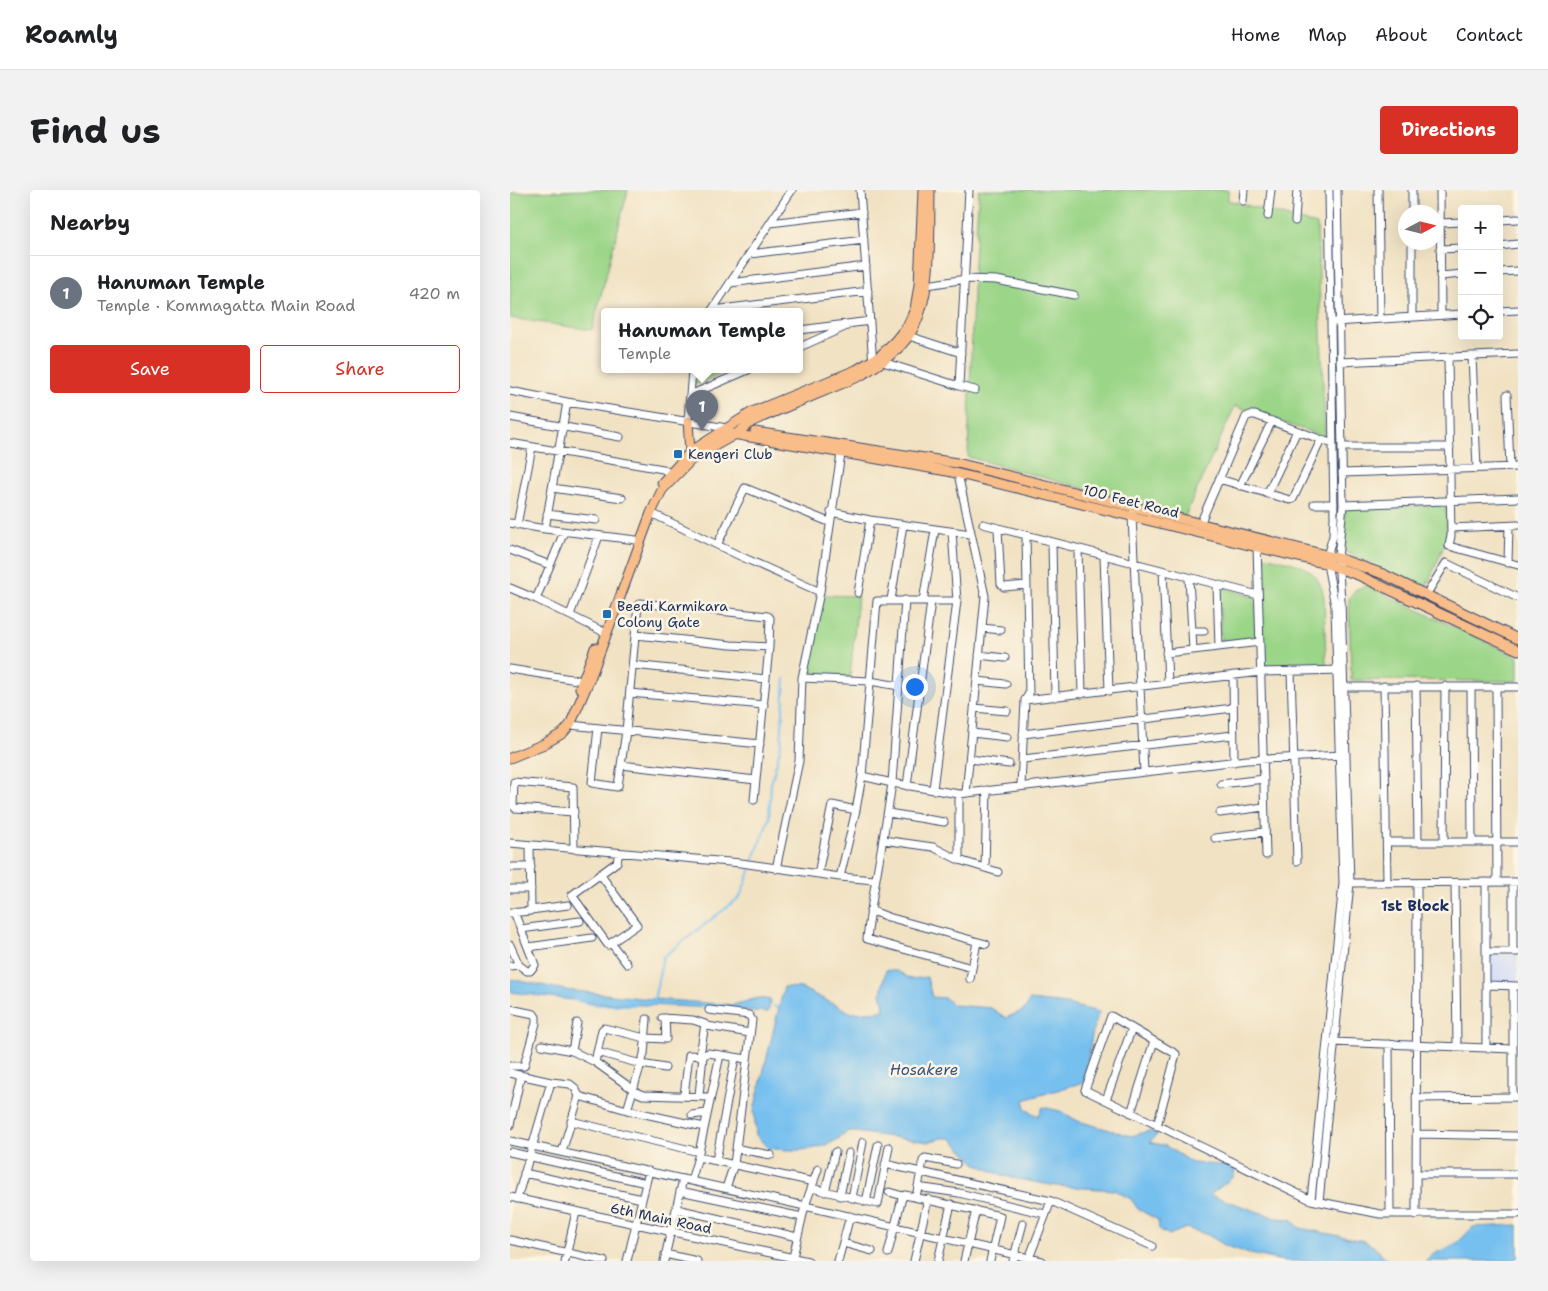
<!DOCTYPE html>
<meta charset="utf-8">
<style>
body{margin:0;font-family:"Shantell Sans",sans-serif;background:#f2f2f2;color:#202124}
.controls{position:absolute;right:15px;top:15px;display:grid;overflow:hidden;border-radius:5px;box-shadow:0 5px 20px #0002}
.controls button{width:45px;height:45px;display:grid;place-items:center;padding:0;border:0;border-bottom:1px solid #e0e0e0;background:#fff;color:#202124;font:25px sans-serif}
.compass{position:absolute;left:888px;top:15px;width:45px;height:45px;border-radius:50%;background:#fff;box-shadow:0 5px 20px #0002;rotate:83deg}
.you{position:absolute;left:404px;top:496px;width:18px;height:18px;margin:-12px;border:4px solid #fff;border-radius:50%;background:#1a73e8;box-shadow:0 0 0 8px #1a73e833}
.badge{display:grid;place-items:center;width:32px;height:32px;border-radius:50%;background:#d93025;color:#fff;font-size:16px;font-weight:700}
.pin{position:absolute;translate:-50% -41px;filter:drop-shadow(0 1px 2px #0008)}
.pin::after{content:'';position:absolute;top:26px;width:18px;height:15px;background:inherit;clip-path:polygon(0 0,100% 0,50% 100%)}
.popup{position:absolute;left:91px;top:118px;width:202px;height:65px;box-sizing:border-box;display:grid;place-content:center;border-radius:5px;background:#fff;filter:drop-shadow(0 1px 4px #0005);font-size:16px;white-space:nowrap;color:#757577}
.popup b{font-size:19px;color:#202124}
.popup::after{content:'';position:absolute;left:50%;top:100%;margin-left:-10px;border:10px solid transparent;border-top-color:#fff}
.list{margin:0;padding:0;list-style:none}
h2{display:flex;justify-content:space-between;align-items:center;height:65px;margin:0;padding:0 20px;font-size:21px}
h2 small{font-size:16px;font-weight:400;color:#757577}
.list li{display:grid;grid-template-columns:32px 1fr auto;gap:15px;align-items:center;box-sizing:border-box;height:75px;padding:0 20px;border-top:1px solid #e0e0e0}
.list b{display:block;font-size:19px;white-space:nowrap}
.list p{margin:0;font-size:16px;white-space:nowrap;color:#757577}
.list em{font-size:16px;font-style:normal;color:#757577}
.actions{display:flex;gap:10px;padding:15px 20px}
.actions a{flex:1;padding:11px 0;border:1px solid #d93025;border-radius:5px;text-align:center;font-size:18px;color:#d93025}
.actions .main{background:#d93025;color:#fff}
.icon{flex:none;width:28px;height:28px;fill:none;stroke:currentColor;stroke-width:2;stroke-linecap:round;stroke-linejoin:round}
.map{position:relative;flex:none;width:1008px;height:1071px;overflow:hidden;border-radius:5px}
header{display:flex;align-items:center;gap:30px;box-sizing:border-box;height:70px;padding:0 25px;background:#fff;border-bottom:1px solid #e0e0e0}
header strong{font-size:24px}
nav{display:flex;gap:28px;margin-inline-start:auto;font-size:18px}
.intro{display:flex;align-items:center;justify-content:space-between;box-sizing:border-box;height:120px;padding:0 30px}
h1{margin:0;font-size:35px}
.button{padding:12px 22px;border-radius:5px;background:#d93025;color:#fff;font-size:18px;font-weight:700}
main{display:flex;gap:30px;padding:0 30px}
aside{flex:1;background:#fff;border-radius:5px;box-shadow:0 5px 20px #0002}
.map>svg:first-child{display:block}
.built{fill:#cfdafa}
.green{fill:#9bd588;stroke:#5b8273}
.water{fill:#76c0ef;stroke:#4878a6}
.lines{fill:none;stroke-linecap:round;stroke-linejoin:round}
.stream{stroke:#76c0ef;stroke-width:2}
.minor-casing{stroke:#3b4a6d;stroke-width:9}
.major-casing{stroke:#3b4a6d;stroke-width:11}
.minor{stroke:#fff;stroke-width:7}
.major{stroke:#f8bd89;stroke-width:9}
.poi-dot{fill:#1f6fb2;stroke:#fcf5e5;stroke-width:2}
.labels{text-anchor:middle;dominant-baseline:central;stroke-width:5;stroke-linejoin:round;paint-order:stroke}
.poi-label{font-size:14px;fill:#1b2f5e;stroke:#fcf5e5;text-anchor:start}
.street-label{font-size:14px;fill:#1b2f5e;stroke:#fcf5e5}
.neighbourhood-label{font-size:15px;font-weight:bold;fill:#1b2f5e;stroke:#fcf5e5}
.water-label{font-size:15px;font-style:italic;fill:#325382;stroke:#fcf5e5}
</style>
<header>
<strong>Roamly</strong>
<nav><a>Home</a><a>Map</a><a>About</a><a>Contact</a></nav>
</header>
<div class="intro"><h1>Find us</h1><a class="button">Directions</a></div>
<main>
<aside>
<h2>Nearby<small></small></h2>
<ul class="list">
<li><span class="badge" style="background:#6b7280">1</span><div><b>Hanuman Temple</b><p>Temple · Kommagatta Main Road</p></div><em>420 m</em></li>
</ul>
<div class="actions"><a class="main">Save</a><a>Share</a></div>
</aside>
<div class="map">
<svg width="1008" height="1071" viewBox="0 0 1008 1071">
<rect width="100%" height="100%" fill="#fcf5e5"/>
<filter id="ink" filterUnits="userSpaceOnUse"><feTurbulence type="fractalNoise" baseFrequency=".02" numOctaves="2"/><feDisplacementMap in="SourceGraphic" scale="10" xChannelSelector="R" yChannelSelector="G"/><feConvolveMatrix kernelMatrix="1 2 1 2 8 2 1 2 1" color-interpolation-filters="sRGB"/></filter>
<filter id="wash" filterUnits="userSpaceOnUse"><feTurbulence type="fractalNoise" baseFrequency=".0096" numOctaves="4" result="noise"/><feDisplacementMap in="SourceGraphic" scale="20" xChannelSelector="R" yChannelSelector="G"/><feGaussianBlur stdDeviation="1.12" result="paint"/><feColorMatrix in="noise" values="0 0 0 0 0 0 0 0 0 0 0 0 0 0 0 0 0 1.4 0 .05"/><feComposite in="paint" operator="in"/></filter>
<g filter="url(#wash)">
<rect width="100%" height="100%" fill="#f1e2c3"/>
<path class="built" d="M 979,764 L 1008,764 L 1008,794 L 979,793 Z"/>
<path class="green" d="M 76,0 L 118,0 L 82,140 L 0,128 L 0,3 Z
M 469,0 L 718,0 L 718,10 L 807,35 L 815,247 L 725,216 L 675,326 L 458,267 L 464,71 Z
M 184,180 L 221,180 L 182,196 Z
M 936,315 L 937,349 L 915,400 L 834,361 L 835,318 Z
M 750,365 C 779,373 809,372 814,408 L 816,476 L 753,476 Z
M 857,396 L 1008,467 L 1008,491 L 841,490 L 839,409 L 846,399 Z
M 709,397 L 745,407 L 746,447 L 711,453 Z
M 312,405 L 348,406 L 340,487 L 297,482 Z"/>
<path class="water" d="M 376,780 L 387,781 L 401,789 L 417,787 L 422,807 L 435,808 L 443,815 L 481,818 L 496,828 L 514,820 L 520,810 L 556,814 L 589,822 L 583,840 L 574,892 L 514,910 L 515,919 L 528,926 L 533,917 L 550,921 L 568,931 L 621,946 L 639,941 L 648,944 L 639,952 L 656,956 L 682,973 L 727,976 L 723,987 L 700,1005 L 766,1028 L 781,1029 L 790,1038 L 854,1051 L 863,1056 L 879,1071 L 774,1071 L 741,1064 L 716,1056 L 698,1045 L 676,1038 L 659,1045 L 649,1039 L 648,1030 L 628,1019 L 621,1009 L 604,1000 L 546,996 L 502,988 L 486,983 L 465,973 L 441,948 L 432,948 L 418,952 L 338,941 C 317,962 286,962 258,958 L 246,945 L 244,920 L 274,797 L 291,798 L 342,823 L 373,821 L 374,815 L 371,803 Z
M 0,789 L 56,800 L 130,808 L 223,815 L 248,808 L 261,810 L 258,822 L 185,817 L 86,813 L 0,802 Z
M 1008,1035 L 1008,1071 L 915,1071 L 922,1065 L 947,1053 L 963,1037 Z"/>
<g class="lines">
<path class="stream" d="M 243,671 L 259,629 L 261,594 L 271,555 L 275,488
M 64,810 L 85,815 L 127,815
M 144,810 L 153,767 L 230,707 L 242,676
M 264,816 L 271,820"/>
</g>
</g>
<g filter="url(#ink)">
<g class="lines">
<defs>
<path id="minor" d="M 350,0 L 363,174
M 868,0 L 870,129
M 902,0 L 902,22
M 930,0 L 931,125
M 733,11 L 734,0
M 758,26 L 761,0
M 989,30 L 1008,29
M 785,31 L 787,0
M 260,33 L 352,22
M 930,33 L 952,32
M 989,56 L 1008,54
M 930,59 L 952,58
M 240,64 L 354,50
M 989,82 L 1008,81
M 930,86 L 952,84
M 220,93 L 356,76
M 417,95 L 456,89 L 486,90 L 564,105
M 202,120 L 282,0
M 203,120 L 358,101
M 989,121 L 1008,120
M 902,127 L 902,52
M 825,132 L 952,124
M 290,140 L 360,131
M 399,146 L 451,163
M 290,157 L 337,136
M 962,166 L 967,278
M 938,168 L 941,346 L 939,356 L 1008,375
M 371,169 L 373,172 L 449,196 L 459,0
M 830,172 L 1008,164
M 449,196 L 465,200
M 0,201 L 57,212 L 217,238
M 180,205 L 238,180
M 997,205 L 1000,277
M 0,227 L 110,247
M 178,231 L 182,180
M 0,253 L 153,279 L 159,283
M 832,257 L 940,257
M 832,283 L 1008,277
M 448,284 L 475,406 L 456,603
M 709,289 L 780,310 L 783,309 L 811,250
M 730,296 L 762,231
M 42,298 L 112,308
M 757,304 L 787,241
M 804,314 L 824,314
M 833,315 L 1008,308
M 321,322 L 360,330 L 461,344
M 141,323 L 230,366 L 310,402
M 623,323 L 622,326 L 634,582
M 37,324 L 86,330
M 0,333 L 35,339 L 126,350
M 473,334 L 748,405
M 690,334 L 736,227 L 740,225 L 745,225 L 823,254
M 7,335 L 22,257
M 941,338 L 1008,335
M 35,339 L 57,212
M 488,339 L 491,394 L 494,397 L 517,395
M 542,353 L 545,507
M 207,355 L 235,298 L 319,332
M 747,356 L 756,665
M 0,360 L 40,375
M 568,360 L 572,504
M 594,366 L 599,501
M 998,373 L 999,336
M 653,381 L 658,493
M 679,388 L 683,460 L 750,452
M 707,395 L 709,457
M 0,398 L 26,409 L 96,443
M 348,403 L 360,330
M 916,405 L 936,373 L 1008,408
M 26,409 L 54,342
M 381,410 L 393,335
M 395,410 L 382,593 C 375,645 363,696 357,749 L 462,778
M 413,411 L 425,340
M 60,425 L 89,346
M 472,438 L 491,440
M 682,441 L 694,441
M 126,445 L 221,455 L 259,457
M 656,463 L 683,460
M 469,465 L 495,468
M 123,475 L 256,489
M 0,479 L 73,491
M 781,481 L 787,671
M 723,485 L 724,572
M 292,488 L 360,491 L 389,496
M 467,491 L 496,494
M 874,496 L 877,693
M 906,496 L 908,652
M 834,497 L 1008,497
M 961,497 L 962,652
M 986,497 L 987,692
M 120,503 L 254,515
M 515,510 L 751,482 L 831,480
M 464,518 L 497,521
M 60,535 L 250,554
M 88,538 L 82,593 L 107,597 L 108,596 L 116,541 L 128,415 L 130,413 L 258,426 L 260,428 L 259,457 L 246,590 L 111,575
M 462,543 L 497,547
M 513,544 L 723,518
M 460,569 L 499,574
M 513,569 L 723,545
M 352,586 L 367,411 L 447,411
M 711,594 L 754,589
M 397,596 L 421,411
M 511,596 L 515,510 L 519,504 L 516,346
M 423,599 L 447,411 L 442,342
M 449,604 L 449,670 L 488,682
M 244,610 L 246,590
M 378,623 L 434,632
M 710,623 L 754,617
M 705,648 L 755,642
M 373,650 L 423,657 L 449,670
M 877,652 L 1008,652
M 934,652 L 935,496
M 0,653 L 231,673 L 330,687 L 346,620 L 352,586 L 382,593 L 449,604 L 737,570 L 833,565
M 64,659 L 63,597 L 4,592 L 3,616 L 5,618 L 64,622
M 2,677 L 21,677
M 475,678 L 477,600
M 266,679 L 289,571 L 292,488 L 310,402 L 332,257
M 90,684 L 127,735 L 98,755 L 62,705 L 107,672 L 109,663
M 308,684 L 322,615 L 346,620
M 330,687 L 365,690
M 1003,692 L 1003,762
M 836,693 L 1008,692
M 945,693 L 947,857
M 0,699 L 21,699
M 21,720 L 58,715
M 360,720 L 378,727 L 476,754
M 4,722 L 25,775 L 20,781 L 17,781 L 9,775
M 0,723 L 20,721 L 21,720 L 20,655
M 11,739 L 70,731
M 101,753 L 117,774
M 0,755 L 9,775 L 0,776
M 19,757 L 82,748
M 976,762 L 1008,762
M 460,789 L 467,752
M 976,795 L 1008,796
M 0,819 L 24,824 L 26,827 L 26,833 L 14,876 L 0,876
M 199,820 L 239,825 L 242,830 L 226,959 L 224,974 L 216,998
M 152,828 L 183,830 L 195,834 L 190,865
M 197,836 L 240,843
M 822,852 L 1003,859
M 879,854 L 880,1024
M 32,855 L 62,861 L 85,872 L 128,903 L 133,905 L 200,907
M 976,858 L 976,692
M 62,861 L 67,833
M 87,862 L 131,874 L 155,878
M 85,872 L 92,840 L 94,838 L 135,848 L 156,849 L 155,828
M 0,883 L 41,892 L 60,894 L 65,898 L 69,906
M 174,905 L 179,865 L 193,866
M 189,905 L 193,866 L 198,863 L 237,869
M 1003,907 L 1003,796
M 906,908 L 1008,907
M 596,910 L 622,838
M 117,920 L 134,864 L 137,829
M 621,923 L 644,851
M 182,925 L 197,923
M 61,931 L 189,962
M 0,935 L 11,885
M 647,936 L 666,864 L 601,826 L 575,900 L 801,1010 L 870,1024 L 1008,1024
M 906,944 L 1008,946
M 0,951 L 295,1016 L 532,1071
M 0,962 L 136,993
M 52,962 L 69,906 L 117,920 L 194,937
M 226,962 L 229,959 L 261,965
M 188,967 L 304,992
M 206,971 L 225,868
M 375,974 L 541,1011
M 14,983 L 132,1009
M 906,984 L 1008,984
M 181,991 L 188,967 L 210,865
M 302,998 L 368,1014 L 379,957
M 414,998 L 449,1003 L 535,1024
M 170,1001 L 292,1027
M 315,1002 L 325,962
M 379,1002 L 393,1006
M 330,1006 L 339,963
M 0,1007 L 298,1071
M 406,1007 L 413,971 L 415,968 L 446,974
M 342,1008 L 353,952
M 7,1009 L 41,892
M 801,1010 L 833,693 L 825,416 L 817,374 L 817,366 L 823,346 L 824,327 L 819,0
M 356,1012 L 368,955
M 809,1012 L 840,693 L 831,411 L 828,368 L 833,315 L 827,0
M 167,1019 L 287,1047
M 906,1025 L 907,693
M 0,1050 L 94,1071
M 333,1053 L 362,1061
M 378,1063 L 392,1008 L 395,1005 L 490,1026 L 480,1071
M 155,1064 L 187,1071
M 55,1071 L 66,1022
M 117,1071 L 139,981
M 154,1071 L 173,989
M 282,1071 L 295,1016 L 308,979
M 328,1071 L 340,1026
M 404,1071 L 418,1009
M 428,1071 L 441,1014
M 454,1071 L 466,1020
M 503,1071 L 513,1033
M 518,1071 L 541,1011 L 642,1056"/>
<path id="major" d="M 178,231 L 180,262 L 182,265
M 211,242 L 437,281 L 817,374 L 848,385 L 1008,460
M 245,242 L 447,273 L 828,368 L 873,384 L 1008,449
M 152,293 L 180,262 L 242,222 L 346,180 L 371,165 L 385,151 L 398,135 L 405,119 L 409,95 L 413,0
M 70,498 L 85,458
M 0,568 L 34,554 L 53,543 L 60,535 L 81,486 L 141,323 L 152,300 L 183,268 L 226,244 L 243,231 L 350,186 C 367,176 389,162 400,144 C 424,106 419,44 420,0"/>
</defs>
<use href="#minor" class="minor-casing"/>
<use href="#major" class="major-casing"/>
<use href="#minor" class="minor"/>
<use href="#major" class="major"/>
</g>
</g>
<g class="poi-dot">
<rect x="163" y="259" width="10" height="10" rx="2.5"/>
<rect x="92" y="419" width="10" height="10" rx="2.5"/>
</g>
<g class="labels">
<g class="poi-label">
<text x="178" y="264">Kengeri Club</text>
<text x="107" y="416">Beedi Karmikara<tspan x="107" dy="16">Colony Gate</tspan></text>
</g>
<g class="street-label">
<text transform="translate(621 311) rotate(14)">100 Feet Road</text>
<text transform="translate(151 1028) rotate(12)">6th Main Road</text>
</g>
<g class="neighbourhood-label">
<text x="905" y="716">1st Block</text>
</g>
<g class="water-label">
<text x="414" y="880">Hosakere</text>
</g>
</g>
</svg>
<div class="controls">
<button>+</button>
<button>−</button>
<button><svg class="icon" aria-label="locate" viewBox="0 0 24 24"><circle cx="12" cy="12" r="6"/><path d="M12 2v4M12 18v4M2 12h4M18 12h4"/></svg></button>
</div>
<svg class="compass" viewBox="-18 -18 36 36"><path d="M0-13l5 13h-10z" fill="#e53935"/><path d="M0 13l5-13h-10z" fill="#757577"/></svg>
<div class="you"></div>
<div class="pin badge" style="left:192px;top:241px;background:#6b7280">1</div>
<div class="popup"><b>Hanuman Temple</b>Temple</div>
</div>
</main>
